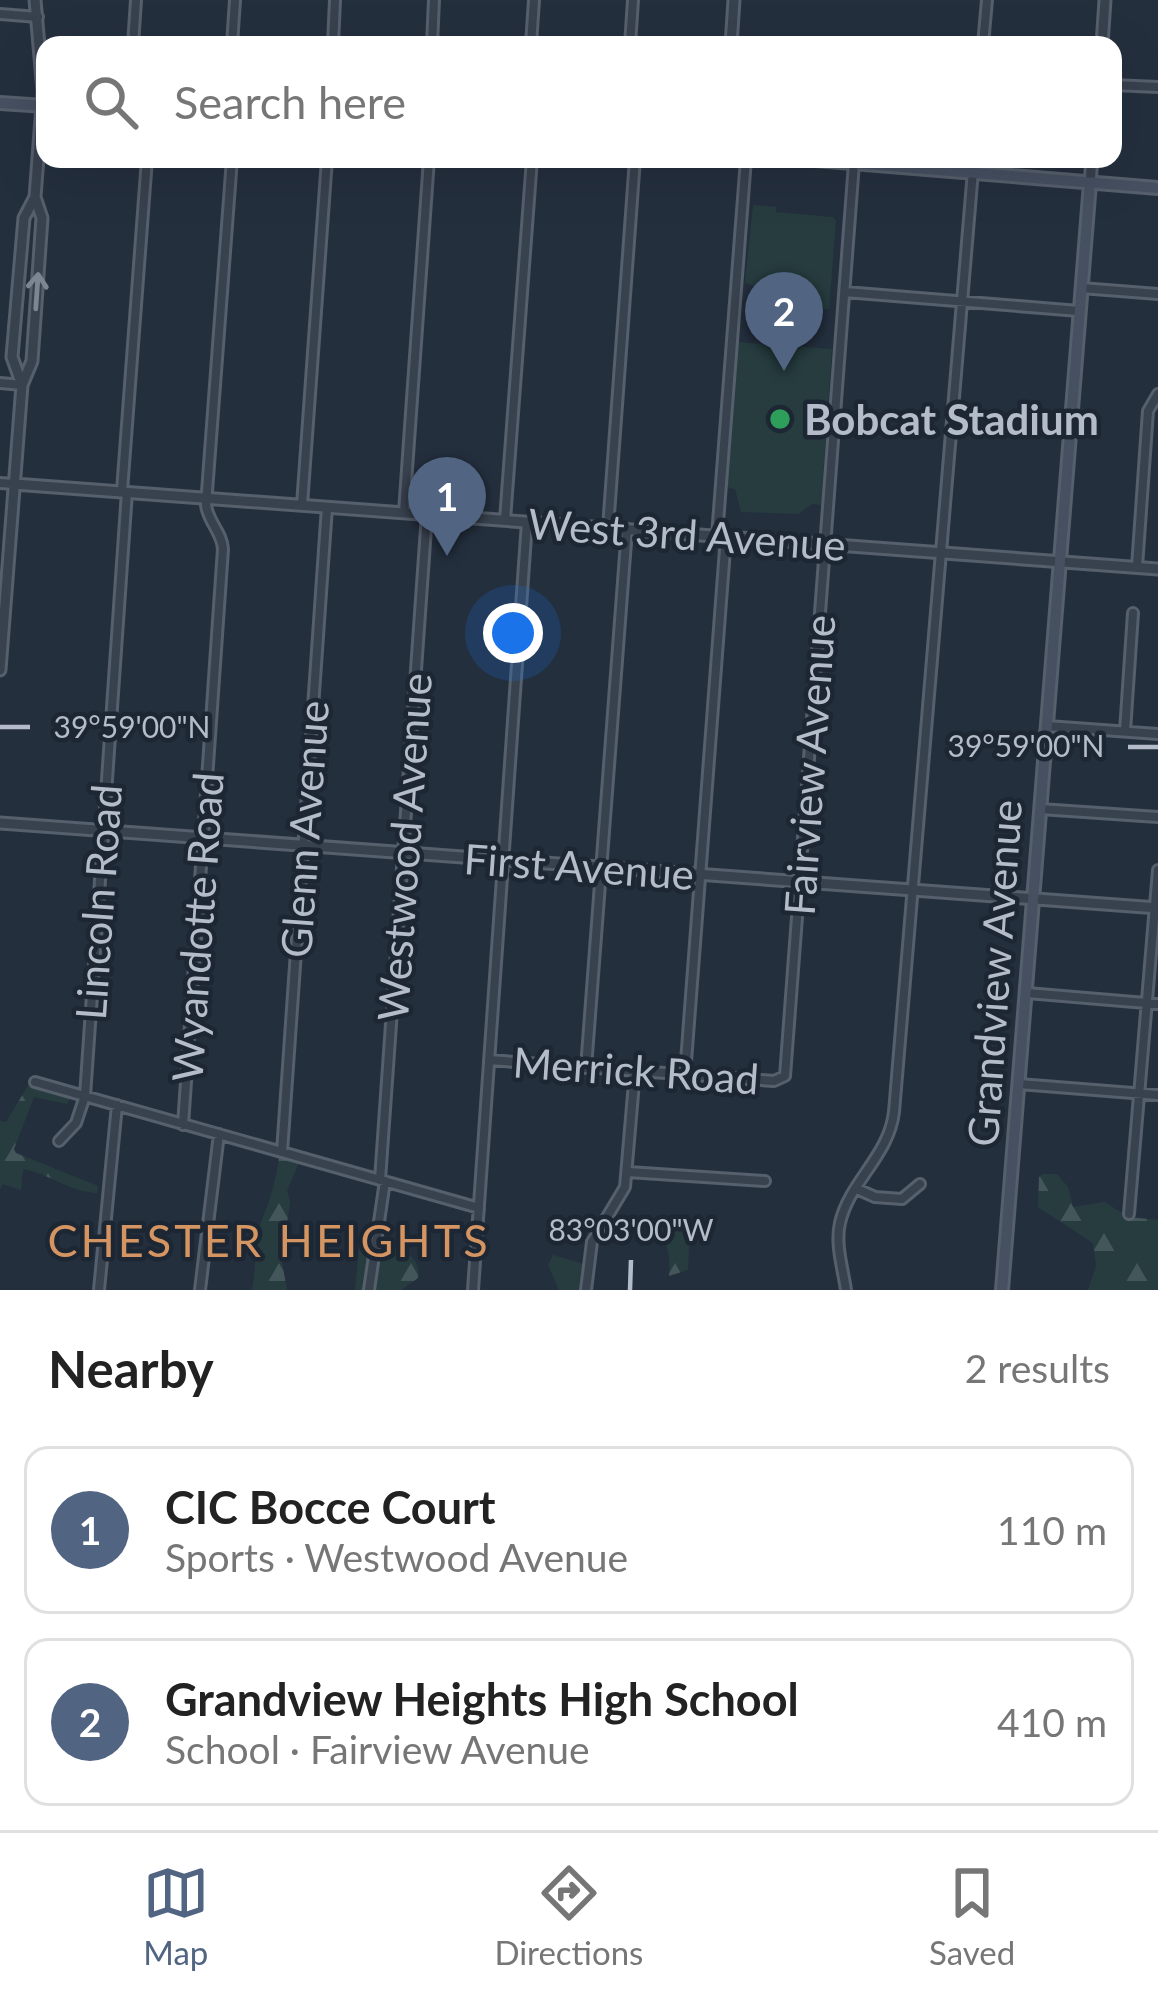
<!DOCTYPE html>
<meta charset="utf-8">
<style>
body{margin:0;font-family:Lato,sans-serif;background:#f6f6f6;color:#222}
.you{position:absolute;left:513px;top:633px;width:42px;height:42px;margin:-30px;border:9px solid #fff;border-radius:50%;background:#1a73e8;box-shadow:0 0 0 18px #1a73e833}
.badge{display:grid;place-items:center;width:78px;height:78px;border-radius:50%;background:#516482;color:#fff;font-size:39px;font-weight:700}
.pin{position:absolute;translate:-50% -99px;filter:drop-shadow(0 3px 6px #0008)}
.pin::after{content:'';position:absolute;top:63px;width:42px;height:36px;background:inherit;clip-path:polygon(0 0,100% 0,50% 100%)}
.list{margin:0;padding:0;list-style:none}
h2{display:flex;justify-content:space-between;align-items:center;height:156px;margin:0;padding:0 48px;font-size:51px}
h2 small{font-size:39px;font-weight:400;color:#767676}
.list li{display:grid;grid-template-columns:78px 1fr auto;gap:36px;align-items:center;box-sizing:border-box;height:168px;margin:0 24px 24px;padding:0 24px;border:3px solid #e0e0e0;border-radius:24px}
.list b{display:block;font-size:45px;white-space:nowrap}
.list p{margin:0;font-size:39px;white-space:nowrap;color:#767676}
.list em{font-size:39px;font-style:normal;color:#767676}
.icon{flex:none;width:66px;height:66px;fill:none;stroke:currentColor;stroke-width:2;stroke-linecap:round;stroke-linejoin:round}
.map{position:relative;flex:none;width:1158px;height:1290px;overflow:hidden}
.search{position:absolute;background:#fff;box-shadow:0 12px 48px #0002;left:36px;right:36px;top:36px;height:132px;display:flex;align-items:center;gap:30px;box-sizing:border-box;padding:0 42px;border-radius:24px;color:#767676;font-size:45px}
.sheet{height:540px;background:#fff}
nav{display:flex;justify-content:space-around;align-items:center;box-sizing:border-box;height:168px;border-top:3px solid #e0e0e0;background:#fff;font-size:33px;color:#767676}
nav a{display:grid;justify-items:center;gap:6px}
nav .on{color:#516482}
.map>svg:first-child{display:block}
.forest{fill:url(#forest-firs)}
.pitch{fill:#263c3f}
.lines{fill:none;stroke-linecap:round;stroke-linejoin:round}
.minor-casing{stroke:#565f6c;stroke-width:14}
.tertiary-casing{stroke:#565f6c;stroke-width:15}
.secondary-casing{stroke:#565f6c;stroke-width:16}
.minor{stroke:#38414e;stroke-width:8}
.tertiary{stroke:#38414e;stroke-width:9}
.secondary{stroke:#465061;stroke-width:10}
.oneway{stroke:#7c8592}
.ticks{fill:none;stroke:#b4bcc9;stroke-width:4.5}
.leisure-dot{fill:#2e9e5b;stroke:#1d2633;stroke-width:4.5}
.labels{text-anchor:middle;dominant-baseline:central;stroke-width:9;stroke-linejoin:round;paint-order:stroke}
.poi-label{font-size:42px;font-weight:bold;fill:#b4bcc9;stroke:#1d2633;text-anchor:start}
.street-label{font-size:42px;fill:#b4bcc9;stroke:#1d2633}
.neighbourhood-label{font-size:45px;letter-spacing:3px;fill:#d59563;stroke:#1d2633}
.ticks-label{font-size:30px;text-anchor:middle;fill:#b4bcc9;stroke:#1d2633;stroke-width:9;stroke-linejoin:round;paint-order:stroke}
</style>
<div class="map">
<svg width="1158" height="1290" viewBox="0 0 1158 1290">
<defs>
<pattern id="forest-firs" width="22" height="20" patternUnits="userSpaceOnUse" patternTransform="scale(3)"><rect width="22" height="20" fill="#263c3f"/><path d="M5 1l3.5 6h-7zM16 11l3.5 6h-7z" fill="#435659"/></pattern>
</defs>
<rect width="100%" height="100%" fill="#242f3e"/>
<path class="forest" d="M 29,1084 L 70,1098 L 67,1104 L 34,1097 L 14,1149 L 16,1153 L 98,1186 L 97,1193 C 67,1191 51,1174 23,1169 L 21,1190 L 3,1184 L 0,1189 L 0,1121 L 6,1122 Z
M 279,1157 L 299,1162 L 287,1191 L 290,1201 L 282,1262 L 287,1290 L 252,1290 C 256,1270 255,1239 261,1222 C 270,1200 276,1181 279,1157 Z
M 1043,1174 L 1057,1174 L 1068,1187 L 1073,1207 L 1104,1202 L 1129,1217 L 1158,1220 L 1158,1290 L 1088,1290 L 1096,1266 L 1093,1243 L 1038,1207 L 1039,1177 Z
M 666,1224 L 690,1225 L 688,1270 L 669,1276 C 670,1259 670,1246 658,1234 Z
M 361,1231 L 373,1232 L 366,1290 L 355,1290 Z
M 380,1239 C 397,1247 422,1255 418,1278 L 401,1290 L 374,1290 Z
M 553,1255 L 584,1264 L 582,1290 L 559,1290 L 548,1265 Z"/>
<path class="pitch" d="M 753,205 L 776,207 L 776,212 L 833,217 L 836,221 L 829,309 L 799,308 L 745,282 Z
M 737,342 L 832,349 L 821,505 L 812,504 L 798,514 L 741,512 L 735,489 L 727,488 Z"/>
<g class="lines">
<defs>
<path id="minor" d="M 0,14 L 38,17
M 133,45 L 136,0
M 232,45 L 235,0
M 333,45 L 335,0
M 432,45 L 434,0
M 531,45 L 534,0
M 630,45 L 633,0
M 983,45 L 987,0
M 1113,85 L 1158,87
M 1081,288 L 1158,294
M 845,292 L 1079,311
M 0,383 L 22,385
M 0,483 L 14,484
M 122,491 L 147,159
M 302,505 L 327,159
M 404,512 L 429,159
M 505,520 L 532,159
M 608,528 L 635,159
M 717,536 L 746,159
M 1137,567 L 1148,411 L 1158,394
M 1047,726 L 1158,734
M 1125,731 L 1133,613
M 1040,809 L 1158,817
M 1027,993 L 1158,1004
M 489,1060 L 774,1081 L 785,1076 L 854,163
M 586,1068 L 627,529
M 685,1075 L 726,536
M 35,1082 L 479,1208
M 1019,1084 L 1158,1095
M 183,1125 L 223,549 C 222,532 208,522 206,505 L 232,159
M 59,1141 L 76,1123 L 85,1096 L 127,492
M 282,1152 L 327,507
M 628,1172 L 765,1181
M 380,1180 L 427,514
M 857,1189 L 875,1197 L 902,1199 L 920,1184
M 1129,1214 L 1158,870
M 99,1290 L 117,1105
M 200,1290 L 219,1134
M 369,1290 L 385,1181
M 473,1290 L 527,522
M 586,1290 L 592,1242 L 625,1187 L 635,1071
M 846,1290 C 843,1269 835,1244 840,1223 C 849,1182 889,1156 894,1112 L 974,159"/>
<path id="tertiary" d="M 731,45 L 734,0
M 1102,45 L 1105,0
M 1090,183 L 1092,159
M 22,385 L 12,357 L 24,218 L 35,197
M 14,484 L 1158,569
M 0,670 L 22,385 L 32,361 L 42,218 L 35,197 L 43,92 L 35,0
M 0,823 L 1158,908"/>
<path id="secondary" d="M 0,103 L 45,106
M 803,159 L 1158,188
M 1002,1290 L 1090,183"/>
</defs>
<use href="#minor" class="minor-casing"/>
<use href="#tertiary" class="tertiary-casing"/>
<use href="#secondary" class="secondary-casing"/>
<use href="#minor" class="minor"/>
<use href="#tertiary" class="tertiary"/>
<use href="#secondary" class="secondary"/>
</g>
<defs><path id="oneway-shaft" d="M-6 0H5M1.5-3L5.5 0L1.5 3" fill="none" stroke-width="1.6" stroke-linecap="round" stroke-linejoin="round" transform="scale(3)"/></defs>
<use class="oneway" href="#oneway-shaft" transform="translate(37 291) rotate(-86)"/>
<path class="ticks" d="M 0,727 L 30,727M 1128,747 L 1158,747M 630,1290 L 631,1260"/>
<circle class="leisure-dot" cx="780" cy="419" r="12"/>
<g class="labels">
<g class="poi-label">
<text x="804" y="419">Bobcat Stadium</text>
</g>
<g class="street-label">
<text transform="translate(687 534) rotate(4)">West 3rd Avenue</text>
<text transform="translate(809 765) rotate(-86)">Fairview Avenue</text>
<text transform="translate(304 829) rotate(-86)">Glenn Avenue</text>
<text transform="translate(404 847) rotate(-86)">Westwood Avenue</text>
<text transform="translate(579 866) rotate(4)">First Avenue</text>
<text transform="translate(98 902) rotate(-86)">Lincoln Road</text>
<text transform="translate(197 927) rotate(-86)">Wyandotte Road</text>
<text transform="translate(994 973) rotate(-86)">Grandview Avenue</text>
<text transform="translate(636 1070) rotate(4)">Merrick Road</text>
</g>
<g class="neighbourhood-label">
<text x="269" y="1240">CHESTER HEIGHTS</text>
</g>
</g>
<g class="ticks-label">
<text x="132" y="738">39°59'00"N</text>
<text x="1026" y="757">39°59'00"N</text>
<text x="631" y="1241">83°03'00"W</text>
</g>
</svg>
<div class="you"></div>
<div class="pin badge" style="left:447px;top:556px">1</div>
<div class="pin badge" style="left:784px;top:371px">2</div>
<div class="search"><svg class="icon" aria-label="search" viewBox="0 0 24 24"><circle cx="10" cy="10" r="6"/><path d="M15 15l6 6"/></svg>Search here</div>
</div>
<section class="sheet">
<h2>Nearby<small>2 results</small></h2>
<ul class="list">
<li><span class="badge">1</span><div><b>CIC Bocce Court</b><p>Sports · Westwood Avenue</p></div><em>110 m</em></li>
<li><span class="badge">2</span><div><b>Grandview Heights High School</b><p>School · Fairview Avenue</p></div><em>410 m</em></li>
</ul>
</section>
<nav>
<a class="on"><svg class="icon" aria-label="map" viewBox="0 0 24 24"><path d="M3 6l6-2 6 2 6-2v14l-6 2-6-2-6 2zM9 4v14M15 6v14"/></svg>Map</a>
<a><svg class="icon" aria-label="directions" viewBox="0 0 24 24"><path d="M12 3l9 9-9 9-9-9zM9 14v-3h6M13 9l2 2-2 2"/></svg>Directions</a>
<a><svg class="icon" aria-label="saved" viewBox="0 0 24 24"><path d="M7 4h10v16l-5-4-5 4z"/></svg>Saved</a>
</nav>
